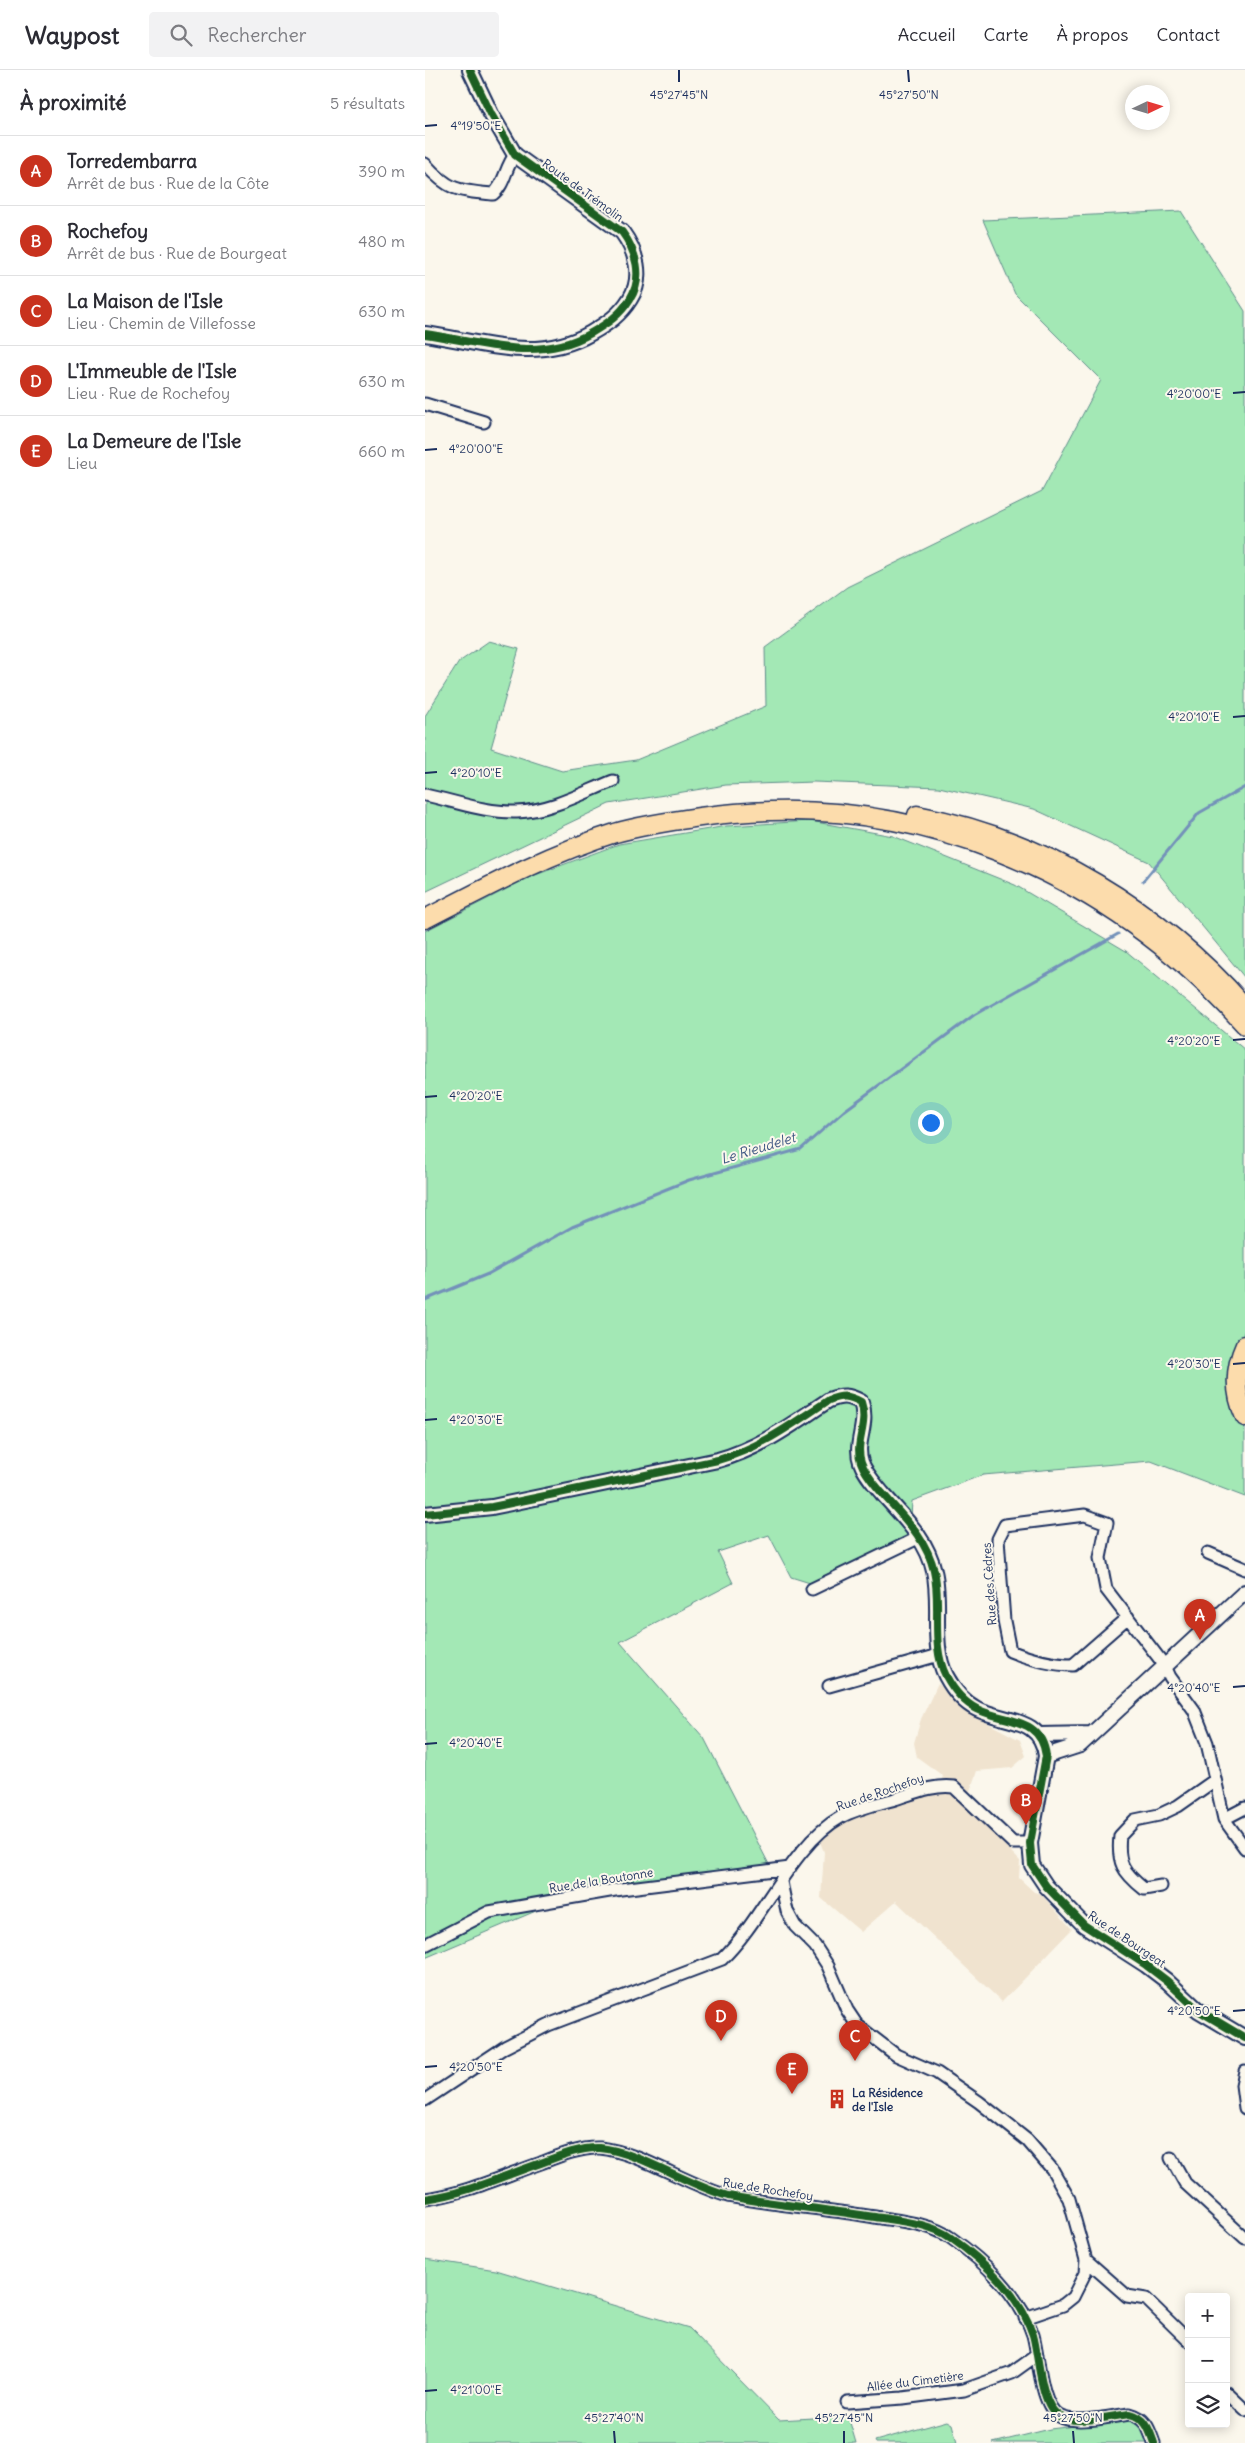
<!DOCTYPE html>
<html lang="fr">
<meta charset="utf-8">
<style>
body{margin:0;font-family:Delius,sans-serif;background:#f2f2f3;color:#2b2b33}
.controls{position:absolute;right:15px;bottom:15px;display:grid;overflow:hidden;border-radius:5px;box-shadow:0 2px 12px #0003}
.controls button{width:45px;height:45px;display:grid;place-items:center;padding:0;border:0;border-bottom:1px solid #e1e1e2;background:#fff;color:#2b2b33;font:25px sans-serif}
.compass{position:absolute;left:700px;top:15px;width:45px;height:45px;border-radius:50%;background:#fff;box-shadow:0 2px 12px #0003;rotate:86deg}
.you{position:absolute;left:505px;top:1052px;width:18px;height:18px;margin:-12px;border:4px solid #fff;border-radius:50%;background:#1a73e8;box-shadow:0 0 0 8px #1a73e833}
.badge{display:grid;place-items:center;width:32px;height:32px;border-radius:50%;background:#c8321e;color:#fff;font-size:16px;font-weight:700}
.pin{position:absolute;translate:-50% -41px;filter:drop-shadow(0 1px 2px #0008)}
.pin::after{content:'';position:absolute;top:26px;width:18px;height:15px;background:inherit;clip-path:polygon(0 0,100% 0,50% 100%)}
.list{margin:0;padding:0;list-style:none}
h2{display:flex;justify-content:space-between;align-items:center;height:65px;margin:0;padding:0 20px;font-size:21px}
h2 small{font-size:16px;font-weight:400;color:#7c7c81}
.list li{display:grid;grid-template-columns:32px 1fr auto;gap:15px;align-items:center;box-sizing:border-box;height:70px;padding:0 20px;border-top:1px solid #e1e1e2}
.list b{display:block;font-size:19px;white-space:nowrap}
.list p{margin:0;font-size:16px;white-space:nowrap;color:#7c7c81}
.list em{font-size:16px;font-style:normal;color:#7c7c81}
.icon{flex:none;width:28px;height:28px;fill:none;stroke:currentColor;stroke-width:2;stroke-linecap:round;stroke-linejoin:round}
.map{position:relative;flex:none;width:820px;height:2373px;overflow:hidden}
header{display:flex;align-items:center;gap:30px;box-sizing:border-box;height:70px;padding:0 25px;background:#fff;border-bottom:1px solid #e1e1e2}
header strong{font-size:24px}
nav{display:flex;gap:28px;margin-inline-start:auto;font-size:18px}
.search{width:350px;height:45px;background:#f2f2f3;display:flex;align-items:center;gap:12px;box-sizing:border-box;padding:0 18px;border-radius:5px;color:#7c7c81;font-size:19px}
main{display:flex}
aside{flex:1;background:#fff}
.map>svg:first-child{display:block}
.built{fill:#f0e3cf}
.green{fill:#a3e8b5;stroke:#5f8c8a}
.lines{fill:none;stroke-linecap:round;stroke-linejoin:round}
.stream{stroke:#7391b9;stroke-width:3}
.minor-casing{stroke:#1b2f5e;stroke-width:15}
.tertiary-casing{stroke:#1b2f5e;stroke-width:18}
.trunk-casing{stroke:#1b2f5e;stroke-width:21}
.minor{stroke:#fbf7ec;stroke-width:11}
.tertiary{stroke:#fbf7ec;stroke-width:14}
.trunk{stroke:#fcdcac;stroke-width:18}
.cycleway-casing{stroke:#fbf7ec;stroke-width:11}
.cycleway{stroke:#1b5e20;stroke-width:8}
.ticks{fill:none;stroke:#1b2f5e;stroke-width:2}
.labels{text-anchor:middle;dominant-baseline:central;stroke-width:4;stroke-linejoin:round;paint-order:stroke}
.street-label{font-size:12px;fill:#1b2f5e;stroke:#fbf7ec}
.poi-label{font-size:12px;font-weight:bold;fill:#1b2f5e;stroke:#fbf7ec;text-anchor:start}
.water-label{font-size:14px;font-style:italic;fill:#405884;stroke:#fbf7ec}
.ticks-label{font-size:12px;text-anchor:middle;fill:#1b2f5e;stroke:#fbf7ec;stroke-width:4;stroke-linejoin:round;paint-order:stroke}
</style>
<header>
<strong>Waypost</strong>
<div class="search"><svg class="icon" aria-label="search" viewBox="0 0 24 24"><circle cx="10" cy="10" r="6"/><path d="M15 15l6 6"/></svg>Rechercher</div>
<nav><a>Accueil</a><a>Carte</a><a>À propos</a><a>Contact</a></nav>
</header>
<main>
<aside>
<h2>À proximité<small>5 résultats</small></h2>
<ul class="list">
<li><span class="badge">A</span><div><b>Torredembarra</b><p>Arrêt de bus · Rue de la Côte</p></div><em>390 m</em></li>
<li><span class="badge">B</span><div><b>Rochefoy</b><p>Arrêt de bus · Rue de Bourgeat</p></div><em>480 m</em></li>
<li><span class="badge">C</span><div><b>La Maison de l'Isle</b><p>Lieu · Chemin de Villefosse</p></div><em>630 m</em></li>
<li><span class="badge">D</span><div><b>L'Immeuble de l'Isle</b><p>Lieu · Rue de Rochefoy</p></div><em>630 m</em></li>
<li><span class="badge">E</span><div><b>La Demeure de l'Isle</b><p>Lieu</p></div><em>660 m</em></li>
</ul>
</aside>
<div class="map">
<svg width="820" height="2373" viewBox="0 0 820 2373">
<rect width="100%" height="100%" fill="#fbf7ec"/>
<filter id="ink" filterUnits="userSpaceOnUse"><feTurbulence type="fractalNoise" baseFrequency=".02" numOctaves="2"/><feDisplacementMap in="SourceGraphic" scale="10" xChannelSelector="R" yChannelSelector="G"/><feConvolveMatrix kernelMatrix="1 2 1 2 8 2 1 2 1" color-interpolation-filters="sRGB"/></filter>
<g filter="url(#ink)">
<path class="built" d="M 513,1613 L 533,1635 L 553,1648 L 595,1670 L 601,1686 L 587,1698 L 552,1701 L 540,1735 L 595,1791 L 594,1808 L 609,1822 L 616,1824 L 647,1859 L 577,1932 L 471,1831 L 436,1862 L 396,1828 L 399,1782 L 395,1772 L 409,1759 L 428,1748 L 512,1723 L 518,1706 L 492,1687 L 489,1673 L 496,1649 Z"/>
<path class="green" d="M 756,141 L 820,241 L 820,908 L 724,792 L 609,739 L 514,717 L 389,712 L 301,715 L 184,734 L 0,822 L 0,646 L 34,592 L 64,571 L 94,579 L 66,678 L 137,701 L 211,690 L 341,636 L 340,577 L 422,517 L 617,421 L 676,310 L 590,224 L 558,150 Z
M 385,751 L 468,766 L 590,815 L 701,881 L 820,980 L 820,1259 L 804,1303 L 812,1346 L 820,1358 L 820,1427 L 726,1391 L 558,1405 L 487,1431 L 485,1465 L 385,1513 L 366,1507 L 344,1465 L 293,1482 L 308,1513 L 195,1572 L 279,1668 L 349,1804 L 125,1835 L 0,1888 L 0,861 L 105,807 L 194,774 L 302,756 Z
M 0,2189 L 71,2200 L 264,2258 L 354,2350 L 423,2346 L 431,2373 L 0,2373 Z
M 706,2349 L 717,2357 L 722,2373 L 568,2373 L 625,2359 Z
M 522,2351 L 527,2354 L 532,2373 L 451,2373 L 450,2371 Z"/>
<g class="lines">
<path class="stream" d="M 718,811 L 774,743 L 820,717
M 0,1230 L 63,1204 L 147,1157 L 264,1110 L 376,1079 L 419,1041 L 549,945 L 693,864"/>
<defs>
<path id="minor" d="M 0,94 C 24,121 34,121 68,124 C 80,115 80,97 90,85
M 0,334 L 59,352
M 0,725 C 30,731 60,743 92,742 C 125,741 158,723 188,711
M 783,1483 L 820,1499
M 387,1519 L 495,1467
M 703,1547 L 648,1595 C 625,1595 605,1589 585,1581 L 579,1551 L 573,1469 L 580,1455 L 660,1445 L 682,1453 L 675,1488 L 681,1519 L 740,1596 L 745,1607 L 769,1640 L 782,1673 L 799,1749 L 820,1778
M 404,1616 L 514,1585
M 799,1749 L 820,1738
M 356,1812 L 362,1841 L 370,1856 L 390,1876 L 403,1896 L 422,1940 L 432,1955 L 471,1985 L 512,2003 L 554,2032 L 602,2070 L 627,2099 L 644,2129 L 661,2190 L 660,2203 L 648,2227 L 638,2235 L 600,2248
M 736,1816 L 719,1819 C 698,1802 692,1793 695,1766 L 710,1750 L 734,1745 L 753,1736 L 790,1710
M 0,1875 L 64,1842 L 196,1819 L 365,1798
M 820,2001 L 817,2015 L 820,2038
M 0,2030 L 80,1977 L 123,1955 L 297,1889 C 338,1850 367,1774 416,1747 C 432,1738 453,1734 470,1729 C 489,1723 510,1714 529,1717 L 588,1773 L 605,1773
M 746,2088 L 760,2113 L 820,2168
M 0,2129 C 40,2124 78,2106 116,2093 C 134,2086 156,2077 175,2078 C 215,2082 262,2115 303,2126 C 352,2135 401,2139 450,2147 C 474,2151 505,2153 526,2168 C 559,2191 595,2225 608,2265 C 614,2286 615,2335 634,2346 C 650,2355 687,2346 705,2344 C 721,2348 724,2359 729,2373
M 661,2190 L 702,2226 L 721,2229 L 764,2271
M 801,2322 L 820,2340
M 422,2332 L 478,2328 L 539,2320 L 587,2303 L 612,2285"/>
<path id="tertiary" d="M 0,264 C 57,272 112,294 166,263 C 183,253 195,245 205,229 C 219,207 211,181 197,162 L 90,85 L 66,44 L 45,0
M 0,1444 L 67,1437 L 293,1390 C 336,1378 367,1354 404,1330 C 417,1325 423,1325 436,1332 C 444,1355 429,1372 436,1392 C 440,1404 449,1413 457,1423 C 478,1447 502,1469 509,1501 C 517,1534 505,1575 521,1606 C 528,1619 538,1632 552,1639 C 580,1653 616,1646 621,1686 L 605,1773 L 607,1795 L 621,1816 L 659,1855 L 721,1895 L 742,1911 L 773,1940 L 820,1968
M 614,1665 L 667,1664
M 621,1686 L 655,1675 L 820,1522"/>
<path id="trunk" d="M 492,745 C 618,768 736,841 820,937
M 0,849 C 62,817 123,784 190,763 C 218,755 246,751 275,747 C 484,717 680,800 820,955
M 820,1275 C 809,1299 809,1323 820,1347"/>
</defs>
<use href="#minor" class="minor-casing"/>
<use href="#tertiary" class="tertiary-casing"/>
<use href="#trunk" class="trunk-casing"/>
<use href="#minor" class="minor"/>
<use href="#tertiary" class="tertiary"/>
<use href="#trunk" class="trunk"/>
<defs>
<path id="cycleway" d="M 0,264 C 57,272 112,294 166,263 C 183,253 195,245 205,229 C 219,207 211,181 197,162 L 90,85 L 66,44 L 45,0
M 0,1444 L 67,1437 L 293,1390 C 336,1378 367,1354 404,1330 C 417,1325 423,1325 436,1332 C 444,1355 429,1372 436,1392 C 440,1404 449,1413 457,1423 C 478,1447 502,1469 509,1501 C 517,1534 505,1575 521,1606 C 528,1619 538,1632 552,1639 C 580,1653 616,1646 621,1686 L 605,1773 L 607,1795 L 621,1816 L 659,1855 L 721,1895 L 742,1911 L 773,1940 L 820,1968
M 0,2129 C 40,2124 78,2106 116,2093 C 134,2086 156,2077 175,2078 C 215,2082 262,2115 303,2126 C 352,2135 401,2139 450,2147 C 474,2151 505,2153 526,2168 C 559,2191 595,2225 608,2265 C 614,2286 615,2335 634,2346 C 650,2355 687,2346 705,2344 C 721,2348 724,2359 729,2373"/>
</defs>
<use href="#cycleway" class="cycleway-casing"/>
<use href="#cycleway" class="cycleway"/>
</g>
</g>
<path class="ticks" d="M 254,0 L 254,12M 483,0 L 484,12M 0,56 L 12,55M 808,323 L 820,322M 0,380 L 12,379M 808,647 L 820,646M 0,703 L 12,702M 808,970 L 820,969M 0,1027 L 12,1026M 808,1294 L 820,1293M 0,1350 L 12,1349M 808,1617 L 820,1616M 0,1674 L 12,1673M 808,1941 L 820,1940M 0,1997 L 12,1996M 0,2321 L 12,2320M 189,2361 L 190,2373M 419,2361 L 419,2373M 648,2361 L 649,2373"/>
<defs>
<symbol id="building-bare" viewBox="-9 -9 18 18"><path d="M-4-6H4V6H1V3H-1V6H-4ZM-2.5-4.3h1.7v1.8h-1.7ZM.8-4.3h1.7v1.8H.8ZM-2.5-1h1.7V.8h-1.7ZM.8-1h1.7V.8H.8Z" fill="#c8321e" stroke="#fbf7ec" stroke-width="2.5" paint-order="stroke"/></symbol>
</defs>
<g fill-rule="evenodd">
<use href="#building-bare" x="398" y="2015" width="28" height="28"/>
</g>
<g class="labels">
<g class="street-label">
<text transform="translate(158 120) rotate(36)">Route de Trémolin</text>
<text transform="translate(564 1514) rotate(-94)">Rue des Cèdres</text>
<text transform="translate(455 1722) rotate(-19)">Rue de Rochefoy</text>
<text transform="translate(176 1810) rotate(-9)">Rue de la Boutonne</text>
<text transform="translate(702 1869) rotate(34)">Rue de Bourgeat</text>
<text transform="translate(343 2119) rotate(9)">Rue de Rochefoy</text>
<text transform="translate(490 2311) rotate(-7)">Allée du Cimetière</text>
</g>
<g class="poi-label">
<text x="427" y="2022">La Résidence<tspan x="427" dy="14">de l'Isle</tspan></text>
</g>
<g class="water-label">
<text transform="translate(333 1078) rotate(-17)">Le Rieudelet</text>
</g>
</g>
<g class="ticks-label">
<text x="254" y="29">45°27'45"N</text>
<text x="484" y="29">45°27'50"N</text>
<text x="51" y="60">4°19'50"E</text>
<text x="769" y="328">4°20'00"E</text>
<text x="51" y="383">4°20'00"E</text>
<text x="769" y="651">4°20'10"E</text>
<text x="51" y="707">4°20'10"E</text>
<text x="769" y="975">4°20'20"E</text>
<text x="51" y="1030">4°20'20"E</text>
<text x="769" y="1298">4°20'30"E</text>
<text x="51" y="1354">4°20'30"E</text>
<text x="769" y="1622">4°20'40"E</text>
<text x="51" y="1677">4°20'40"E</text>
<text x="769" y="1945">4°20'50"E</text>
<text x="51" y="2001">4°20'50"E</text>
<text x="51" y="2324">4°21'00"E</text>
<text x="189" y="2352">45°27'40"N</text>
<text x="419" y="2352">45°27'45"N</text>
<text x="648" y="2352">45°27'50"N</text>
</g>
</svg>
<div class="controls">
<button>+</button>
<button>−</button>
<button><svg class="icon" aria-label="layers" viewBox="0 0 24 24"><path d="M12 4l9 5-9 5-9-5zM3 14l9 5 9-5"/></svg></button>
</div>
<svg class="compass" viewBox="-18 -18 36 36"><path d="M0-13l5 13h-10z" fill="#e53935"/><path d="M0 13l5-13h-10z" fill="#7c7c81"/></svg>
<div class="you"></div>
<div class="pin badge" style="left:775px;top:1570px">A</div>
<div class="pin badge" style="left:601px;top:1755px">B</div>
<div class="pin badge" style="left:430px;top:1991px">C</div>
<div class="pin badge" style="left:296px;top:1971px">D</div>
<div class="pin badge" style="left:367px;top:2024px">E</div>
</div>
</main>
